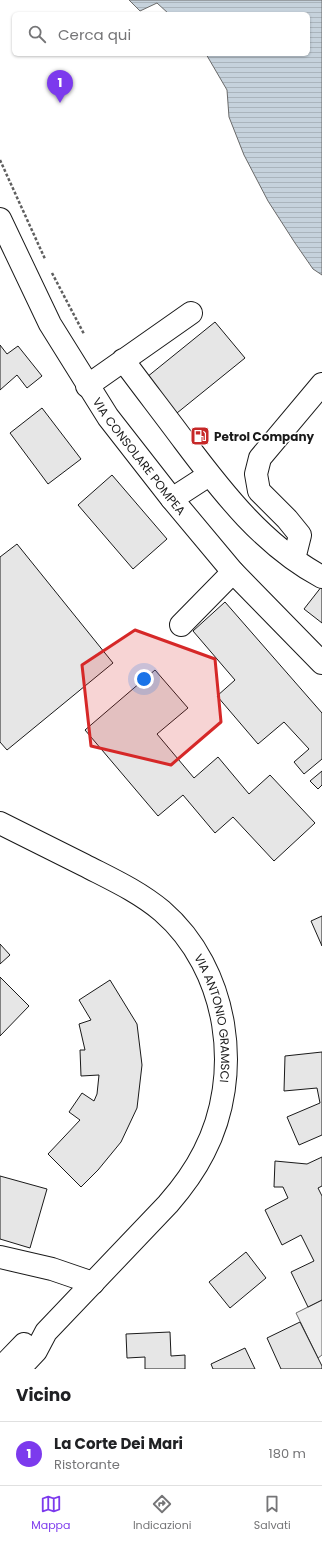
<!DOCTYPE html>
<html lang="it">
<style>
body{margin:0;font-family:Poppins,sans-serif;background:#f6f6f6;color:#202124}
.you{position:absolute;left:144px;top:679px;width:14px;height:14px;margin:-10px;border:3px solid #fff;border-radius:50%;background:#1a73e8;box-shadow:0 0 0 6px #1a73e833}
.badge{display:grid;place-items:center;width:26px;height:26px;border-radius:50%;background:#7c3aed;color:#fff;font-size:13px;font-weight:700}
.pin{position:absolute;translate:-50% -33px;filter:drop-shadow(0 1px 2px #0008)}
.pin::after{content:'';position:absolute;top:21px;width:14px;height:12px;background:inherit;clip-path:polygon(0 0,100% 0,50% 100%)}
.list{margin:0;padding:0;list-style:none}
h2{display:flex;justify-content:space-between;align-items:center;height:52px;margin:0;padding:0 16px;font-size:17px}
h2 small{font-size:13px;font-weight:400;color:#757577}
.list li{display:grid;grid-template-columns:26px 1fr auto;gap:12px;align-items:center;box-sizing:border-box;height:64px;padding:0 16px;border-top:1px solid #e0e0e0}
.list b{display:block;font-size:15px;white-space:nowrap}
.list p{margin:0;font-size:13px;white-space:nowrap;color:#757577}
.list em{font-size:13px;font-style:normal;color:#757577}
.icon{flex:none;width:22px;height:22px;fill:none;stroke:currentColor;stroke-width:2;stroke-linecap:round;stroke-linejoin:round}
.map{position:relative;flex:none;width:322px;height:1369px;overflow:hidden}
.search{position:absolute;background:#fff;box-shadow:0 1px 3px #0004;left:12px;right:12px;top:12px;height:44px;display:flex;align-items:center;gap:10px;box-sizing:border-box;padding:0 14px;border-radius:6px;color:#757577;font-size:15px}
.sheet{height:116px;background:#fff}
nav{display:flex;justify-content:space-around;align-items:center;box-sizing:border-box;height:56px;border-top:1px solid #e0e0e0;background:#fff;font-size:11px;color:#757577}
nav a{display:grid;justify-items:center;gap:2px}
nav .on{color:#7c3aed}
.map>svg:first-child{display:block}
.parking{fill:#ededed;stroke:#6a6a6a}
.water{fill:url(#water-rules);stroke:#6a6a6a}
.building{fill:#e6e6e6;stroke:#1a1a1a}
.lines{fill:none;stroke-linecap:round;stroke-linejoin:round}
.minor-casing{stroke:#1a1a1a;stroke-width:24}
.major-casing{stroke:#1a1a1a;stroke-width:24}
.path{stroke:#5f5f5f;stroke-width:2.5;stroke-dasharray:3 2;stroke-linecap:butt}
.minor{stroke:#fff;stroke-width:22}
.major{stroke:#fff;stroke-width:22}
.marked{fill:#d62828;fill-opacity:0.2;stroke:#d62828;stroke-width:3;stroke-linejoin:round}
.labels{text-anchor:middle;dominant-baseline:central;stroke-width:3;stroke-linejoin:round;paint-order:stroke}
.poi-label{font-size:12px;font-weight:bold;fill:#1a1a1a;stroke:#fff;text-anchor:start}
.street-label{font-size:12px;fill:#1a1a1a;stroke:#fff}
</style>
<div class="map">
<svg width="322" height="1369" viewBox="0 0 322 1369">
<defs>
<pattern id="water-rules" width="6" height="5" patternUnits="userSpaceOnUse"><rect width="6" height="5" fill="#c6d2dc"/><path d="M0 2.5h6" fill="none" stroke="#aab4bc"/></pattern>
</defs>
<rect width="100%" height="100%" fill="#fff"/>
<path class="parking" d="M 322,1300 L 322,1355 L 318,1358 L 296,1313 Z"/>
<path class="water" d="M 129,0 L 322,0 L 322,275 L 313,269 L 295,243 L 268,201 L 244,155 L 229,117 L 227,90 L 206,54 L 308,54 L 308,14 L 169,14 L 157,3 L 140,11 Z"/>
<path class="building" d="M 215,322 L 245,358 L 177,413 L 147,377 Z
M 0,345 L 7,354 L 18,346 L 42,376 L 27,388 L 17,375 L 0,390 Z
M 42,408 L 81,459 L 48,484 L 10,433 Z
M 112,475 L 167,539 L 133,569 L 78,505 Z
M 17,544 L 113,663 L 7,750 L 0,742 L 0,557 Z
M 322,586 L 322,623 L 304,609 Z
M 225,602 L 322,713 L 322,759 L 304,774 L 294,762 L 309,749 L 284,722 L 258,744 L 217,696 L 235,680 L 193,631 Z
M 155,670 L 188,708 L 157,734 L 194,778 L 218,757 L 249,794 L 270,775 L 315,823 L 274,861 L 233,817 L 215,833 L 183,795 L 158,816 L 85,730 Z
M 322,771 L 322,785 L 318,789 L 310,781 Z
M 322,916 L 322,946 L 311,921 Z
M 0,944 L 10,955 L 0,964 Z
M 0,977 L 29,1006 L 0,1036 Z
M 110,980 L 137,1024 L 142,1065 L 137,1108 L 121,1142 L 98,1170 L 81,1187 L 48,1154 L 80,1120 L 69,1112 L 82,1093 L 94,1101 L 97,1094 L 99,1075 L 81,1076 L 80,1050 L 85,1050 L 79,1024 L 91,1020 L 79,1000 Z
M 322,1052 L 322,1135 L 299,1145 L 287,1117 L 320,1103 L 317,1088 L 284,1091 L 285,1056 Z
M 322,1157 L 322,1186 L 318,1188 L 322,1196 L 322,1300 L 308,1307 L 291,1272 L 314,1261 L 301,1235 L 282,1245 L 265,1210 L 288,1198 L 283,1187 L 274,1187 L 275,1161 L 307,1164 Z
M 0,1176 L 47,1189 L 30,1248 L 0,1239 Z
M 246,1252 L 266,1278 L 230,1308 L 209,1282 Z
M 300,1322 L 322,1366 L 322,1369 L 281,1369 L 267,1338 Z
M 170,1332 L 171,1356 L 185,1355 L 185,1369 L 145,1369 L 145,1357 L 127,1358 L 126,1334 Z
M 245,1348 L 255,1369 L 213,1369 L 211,1364 Z"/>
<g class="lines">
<defs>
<path id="minor" d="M 123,360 C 143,387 164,414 184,441 C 223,493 264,546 322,577
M 87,386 L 191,313
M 172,499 L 209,475
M 294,559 L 300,535 L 287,519 L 259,491 L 256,474 L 260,458 L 322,384
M 181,625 L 233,572
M 0,1257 L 52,1269 L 93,1283"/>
<g id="major">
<path id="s1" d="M 0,219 L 50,324 L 108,417 L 172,499 L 233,572 L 322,663"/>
<path id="s2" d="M 0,823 C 28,837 56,851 84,865 C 111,879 138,891 162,911 C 229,969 244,1075 204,1152 C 194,1172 182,1188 168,1204 L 46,1332 L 36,1351 L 19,1369"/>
<path d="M 0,1369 L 24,1344"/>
</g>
</defs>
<use href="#minor" class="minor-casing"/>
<use href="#major" class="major-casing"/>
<path class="path" d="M 0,160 L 45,259
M 52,273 L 84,334"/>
<use href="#minor" class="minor"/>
<use href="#major" class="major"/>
</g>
<path class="marked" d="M 135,630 L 215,659 L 221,722 L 171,765 L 91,746 L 82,665 Z"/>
<defs>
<symbol id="fuel-square" viewBox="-11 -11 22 22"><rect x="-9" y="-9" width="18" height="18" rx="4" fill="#c62828" stroke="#fff"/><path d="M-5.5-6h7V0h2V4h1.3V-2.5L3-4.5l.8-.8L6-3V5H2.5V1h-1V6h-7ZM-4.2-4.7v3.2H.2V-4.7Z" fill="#fff"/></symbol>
</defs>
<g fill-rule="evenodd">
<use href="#fuel-square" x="189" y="425" width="22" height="22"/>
</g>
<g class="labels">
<g class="poi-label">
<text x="214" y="436">Petrol Company</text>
</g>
<g class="street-label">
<text stroke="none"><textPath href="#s1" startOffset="276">VIA CONSOLARE POMPEA</textPath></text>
<text stroke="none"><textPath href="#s2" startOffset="308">VIA ANTONIO GRAMSCI</textPath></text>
</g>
</g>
</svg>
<div class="you"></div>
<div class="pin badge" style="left:60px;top:103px">1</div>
<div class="search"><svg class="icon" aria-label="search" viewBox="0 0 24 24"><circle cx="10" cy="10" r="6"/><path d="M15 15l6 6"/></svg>Cerca qui</div>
</div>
<section class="sheet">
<h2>Vicino<small></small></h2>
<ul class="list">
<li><span class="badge">1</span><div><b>La Corte Dei Mari</b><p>Ristorante</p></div><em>180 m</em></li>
</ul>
</section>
<nav>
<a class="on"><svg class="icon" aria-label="map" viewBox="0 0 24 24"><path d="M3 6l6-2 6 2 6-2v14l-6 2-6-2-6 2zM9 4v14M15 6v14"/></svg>Mappa</a>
<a><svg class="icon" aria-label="directions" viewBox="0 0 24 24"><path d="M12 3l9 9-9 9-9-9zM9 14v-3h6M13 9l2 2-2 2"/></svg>Indicazioni</a>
<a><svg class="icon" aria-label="saved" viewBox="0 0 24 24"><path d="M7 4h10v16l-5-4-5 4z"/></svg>Salvati</a>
</nav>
